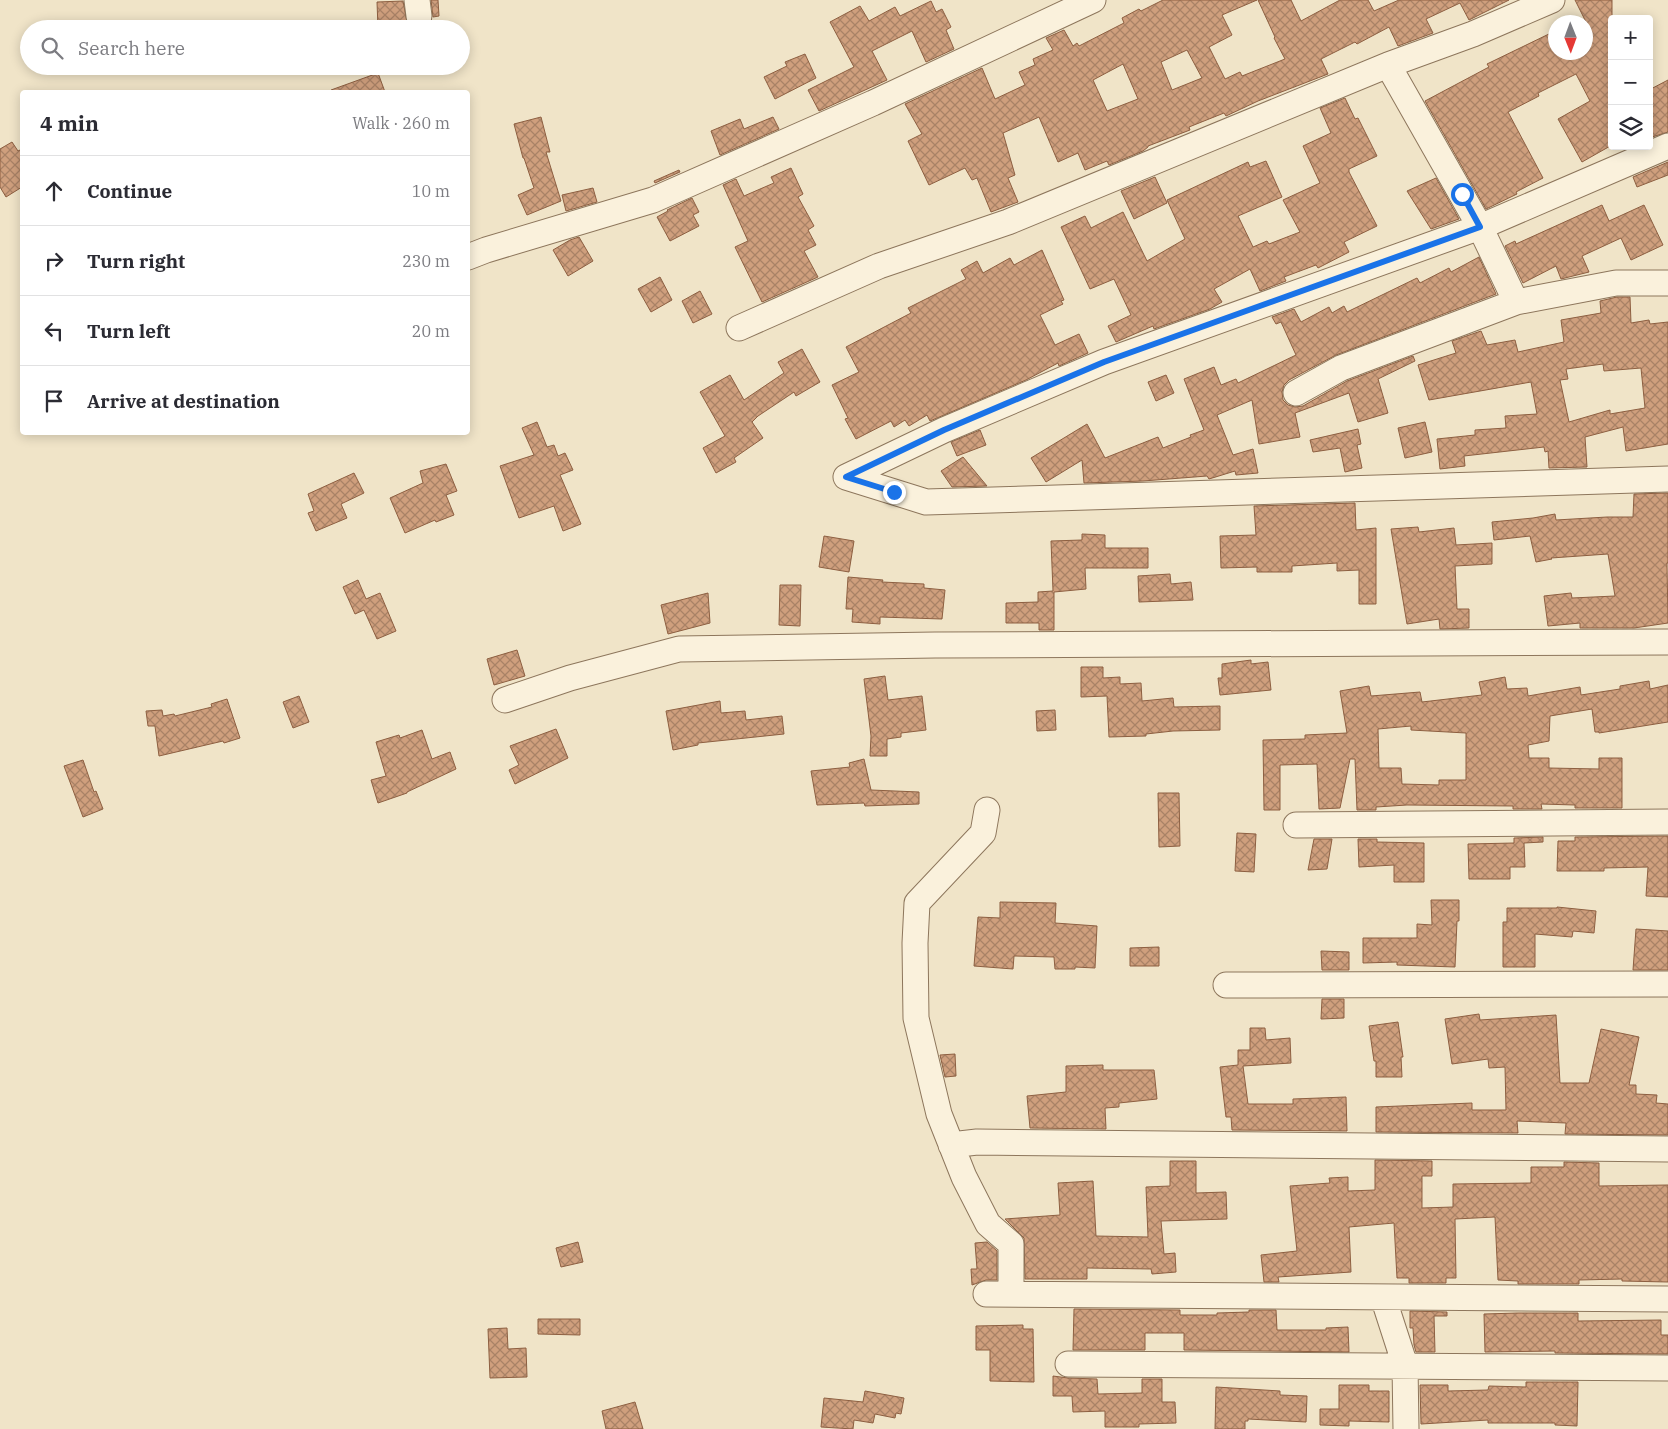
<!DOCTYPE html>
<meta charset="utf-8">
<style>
body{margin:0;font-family:"IBM Plex Serif",serif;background:#f7f7f7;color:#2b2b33}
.controls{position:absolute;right:15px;top:15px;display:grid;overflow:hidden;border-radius:5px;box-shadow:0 2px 12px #0003}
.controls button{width:45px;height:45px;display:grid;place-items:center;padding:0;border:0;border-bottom:1px solid #e1e1e2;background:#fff;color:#2b2b33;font:25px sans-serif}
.compass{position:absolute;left:1548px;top:15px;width:45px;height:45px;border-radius:50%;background:#fff;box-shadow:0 2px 12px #0003;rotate:179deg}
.stop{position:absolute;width:15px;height:15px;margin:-11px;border:4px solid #1a73e8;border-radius:50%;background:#fff}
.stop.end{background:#1a73e8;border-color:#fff;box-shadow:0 1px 5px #0008}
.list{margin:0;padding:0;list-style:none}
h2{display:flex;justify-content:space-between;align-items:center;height:65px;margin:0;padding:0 20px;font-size:21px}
h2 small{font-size:16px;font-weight:400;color:#7c7c81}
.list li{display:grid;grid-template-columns:32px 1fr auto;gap:15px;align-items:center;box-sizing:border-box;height:70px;padding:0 20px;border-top:1px solid #e1e1e2}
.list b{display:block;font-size:19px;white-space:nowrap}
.list em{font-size:16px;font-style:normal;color:#7c7c81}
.icon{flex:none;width:28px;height:28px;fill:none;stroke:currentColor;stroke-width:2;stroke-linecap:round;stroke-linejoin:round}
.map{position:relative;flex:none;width:1668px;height:1429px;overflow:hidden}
.search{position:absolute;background:#fff;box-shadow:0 2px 12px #0003;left:20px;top:20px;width:450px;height:55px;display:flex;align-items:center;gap:12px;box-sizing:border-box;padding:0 18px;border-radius:28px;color:#7c7c81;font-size:19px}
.panel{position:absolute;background:#fff;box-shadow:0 2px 12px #0003;left:20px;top:90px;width:450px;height:345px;border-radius:5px}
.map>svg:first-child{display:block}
.building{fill:url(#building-cross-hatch);stroke:#8d5f41;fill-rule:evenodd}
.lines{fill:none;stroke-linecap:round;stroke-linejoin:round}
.minor-casing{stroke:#8d765c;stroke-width:27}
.minor{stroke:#faf1dc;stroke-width:25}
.route{stroke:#1a73e8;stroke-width:6}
</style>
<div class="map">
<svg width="1668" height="1429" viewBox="0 0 1668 1429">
<defs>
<pattern id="building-cross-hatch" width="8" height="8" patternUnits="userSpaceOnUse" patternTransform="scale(1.25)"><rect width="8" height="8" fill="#cf9f7d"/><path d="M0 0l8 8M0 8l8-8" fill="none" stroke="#a98266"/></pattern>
</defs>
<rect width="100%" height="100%" fill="#f0e4c8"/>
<path class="building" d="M 431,0 L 438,0 L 439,16 L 433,17 Z
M 1163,0 L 1257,0 L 1222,15 L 1232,35 L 1209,47 L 1225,79 L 1240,72 L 1242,76 L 1285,59 L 1274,38 L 1275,37 L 1258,0 L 1291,0 L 1301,21 L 1340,0 L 1368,0 L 1374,11 L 1399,0 L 1509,0 L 1469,20 L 1460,3 L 1426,19 L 1433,33 L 1398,46 L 1389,27 L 1357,44 L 1355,42 L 1321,59 L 1328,74 L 1258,101 L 1226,116 L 1224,113 L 1189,127 L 1190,130 L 1148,146 L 1148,147 L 1143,151 L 1109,165 L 1107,161 L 1085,170 L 1078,153 L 1058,162 L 1039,117 L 1003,133 L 1015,175 L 1008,178 L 1018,202 L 991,212 L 977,178 L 972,180 L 965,168 L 929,185 L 908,141 L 922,134 L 905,104 L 982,68 L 995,99 L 1025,85 L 1019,72 L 1035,65 L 1033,59 L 1053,50 L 1046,38 L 1064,30 L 1073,46 L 1077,43 L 1079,46 L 1124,23 L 1122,18 L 1139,9 L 1141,11 ZM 1187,50 L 1202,78 L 1172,90 L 1161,62 ZM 1123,64 L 1138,99 L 1107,111 L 1093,80 Z
M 1575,0 L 1612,0 L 1612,145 L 1582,162 L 1558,119 L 1590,101 L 1576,74 L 1538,93 L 1539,96 L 1508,112 L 1543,178 L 1516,192 L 1517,194 L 1486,209 L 1425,101 L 1489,67 L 1487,64 L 1551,33 L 1556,42 L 1556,52 L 1586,52 L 1586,22 Z
M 403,1 L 407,22 L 378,28 L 377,2 Z
M 931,1 L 936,12 L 942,9 L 951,27 L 946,30 L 954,49 L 926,62 L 912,31 L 872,51 L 887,80 L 819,111 L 808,90 L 854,67 L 830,22 L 860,6 L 869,21 L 895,7 L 900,16 Z
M 805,54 L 816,78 L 775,99 L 764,77 L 787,66 L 785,62 Z
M 378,73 L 385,92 L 331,92 L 331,90 Z
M 1668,80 L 1668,132 L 1649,138 L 1649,90 Z
M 1345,98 L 1355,119 L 1358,118 L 1377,156 L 1349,169 L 1349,172 L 1377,226 L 1344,242 L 1349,252 L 1318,268 L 1316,265 L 1284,277 L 1286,281 L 1260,291 L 1250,269 L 1214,289 L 1222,302 L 1210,309 L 1154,329 L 1153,326 L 1116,342 L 1108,326 L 1131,315 L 1114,279 L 1090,289 L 1061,227 L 1085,216 L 1091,228 L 1123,212 L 1147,261 L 1185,239 L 1167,200 L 1248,162 L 1250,167 L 1266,161 L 1282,197 L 1238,216 L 1253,247 L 1267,241 L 1269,244 L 1300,232 L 1283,200 L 1320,183 L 1303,146 L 1331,133 L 1320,108 Z
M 541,117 L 550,152 L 546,152 L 561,201 L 527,215 L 518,195 L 534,188 L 524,158 L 523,158 L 514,124 Z
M 773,117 L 779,129 L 720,155 L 711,131 L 740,119 L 744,129 Z
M 12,142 L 18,151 L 22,149 L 22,187 L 6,197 L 0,187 L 0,149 Z
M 1668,162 L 1668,175 L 1637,187 L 1633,177 Z
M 791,168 L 803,194 L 798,197 L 814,226 L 808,230 L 816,245 L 804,251 L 818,277 L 762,302 L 735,247 L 748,241 L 723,185 L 736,179 L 744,196 L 774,183 L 771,177 Z
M 679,170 L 680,172 L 655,183 L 654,181 Z
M 1155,177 L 1167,203 L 1134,219 L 1121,191 Z
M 1436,178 L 1459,219 L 1431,229 L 1407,191 Z
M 593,188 L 597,202 L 566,211 L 562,195 Z
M 692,198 L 699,212 L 693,215 L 699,226 L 670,241 L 657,217 L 668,211 L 667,210 Z
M 1602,205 L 1609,221 L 1644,205 L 1663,245 L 1631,260 L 1621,238 L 1582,256 L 1589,272 L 1561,279 L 1556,266 L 1523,283 L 1505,246 L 1515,241 L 1516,244 Z
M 579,237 L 593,261 L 568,276 L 553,250 L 570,240 Z
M 1042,250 L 1064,300 L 1061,301 L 1063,304 L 1040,315 L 1055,345 L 1079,334 L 1088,353 L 1059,366 L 1058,363 L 1026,380 L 930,421 L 927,415 L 909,426 L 905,420 L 894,427 L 891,421 L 856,439 L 845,419 L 848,418 L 832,385 L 859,372 L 846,347 L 911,313 L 908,308 L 966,279 L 961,270 L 977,261 L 983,273 L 1010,258 L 1014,265 Z
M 1479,257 L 1496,294 L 1336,355 L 1289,380 L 1284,385 L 1282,392 L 1283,400 L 1288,405 L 1295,407 L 1303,406 L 1347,381 L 1413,356 L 1415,361 L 1378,379 L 1388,413 L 1358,422 L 1349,393 L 1295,413 L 1300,437 L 1259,444 L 1252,400 L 1217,415 L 1233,455 L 1253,449 L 1258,473 L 1236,475 L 1235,471 L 1209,479 L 1207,476 L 1143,481 L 1084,483 L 1082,460 L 1046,482 L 1031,458 L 1087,424 L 1105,458 L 1158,437 L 1163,448 L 1191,437 L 1190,435 L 1204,430 L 1184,379 L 1214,367 L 1221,385 L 1236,379 L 1238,383 L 1296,355 L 1281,322 L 1276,324 L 1272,317 L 1294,309 L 1301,322 L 1329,307 L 1332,313 L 1344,306 L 1347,312 L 1417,278 L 1420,283 L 1449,268 L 1451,272 Z
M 660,277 L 672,300 L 651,312 L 638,289 Z
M 700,291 L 712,314 L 693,323 L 682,301 Z
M 1617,297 L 1630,297 L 1631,323 L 1649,320 L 1650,324 L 1668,322 L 1668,444 L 1626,451 L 1623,427 L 1585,437 L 1587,467 L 1549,468 L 1548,451 L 1545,452 L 1544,447 L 1464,456 L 1465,466 L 1440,469 L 1437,439 L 1475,435 L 1475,430 L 1506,428 L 1505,416 L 1537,414 L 1531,382 L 1429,400 L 1418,365 L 1456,353 L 1452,341 L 1481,331 L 1487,345 L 1515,340 L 1518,352 L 1564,342 L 1561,320 L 1601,313 L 1600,301 ZM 1603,364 L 1604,371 L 1641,368 L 1645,408 L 1610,414 L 1610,410 L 1569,422 L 1560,380 L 1568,379 L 1566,369 Z
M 802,349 L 820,382 L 796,396 L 794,392 L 758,416 L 752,422 L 763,438 L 734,458 L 736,462 L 716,473 L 703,448 L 725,436 L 700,392 L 730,375 L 744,400 L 784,373 L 778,362 Z
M 1166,375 L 1174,393 L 1156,401 L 1148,382 Z
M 537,422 L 547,447 L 554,445 L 558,456 L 565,453 L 573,470 L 560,475 L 581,524 L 563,531 L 554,506 L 519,518 L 500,466 L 534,455 L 522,428 Z
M 1425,422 L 1432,452 L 1405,458 L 1398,428 Z
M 1358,429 L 1361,444 L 1357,445 L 1362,468 L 1345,472 L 1340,448 L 1313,452 L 1310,440 Z
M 980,430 L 986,445 L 957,456 L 951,442 Z
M 963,457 L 987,486 L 952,487 L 941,471 Z
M 446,464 L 457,491 L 446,495 L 454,515 L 436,522 L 435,520 L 405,533 L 390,498 L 423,483 L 420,471 Z
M 354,473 L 364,493 L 341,504 L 347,518 L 316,531 L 308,513 L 314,511 L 308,494 Z
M 1668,493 L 1668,563 L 1667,563 L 1668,623 L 1634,628 L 1580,628 L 1580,623 L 1548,626 L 1544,596 L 1571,593 L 1572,598 L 1615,596 L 1608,554 L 1551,558 L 1552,559 L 1536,562 L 1530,536 L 1494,540 L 1492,522 L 1533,518 L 1555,514 L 1556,520 L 1607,517 L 1633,517 L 1634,494 Z
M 1355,503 L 1356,530 L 1376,528 L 1376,604 L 1359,604 L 1359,570 L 1337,571 L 1337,563 L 1292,566 L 1292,572 L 1257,572 L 1257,567 L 1221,568 L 1220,536 L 1256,535 L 1254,506 Z
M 1418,527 L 1419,532 L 1454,528 L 1456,545 L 1492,543 L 1492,564 L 1455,566 L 1457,609 L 1469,609 L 1469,628 L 1440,629 L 1439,619 L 1407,624 L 1391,529 Z
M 1082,534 L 1105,535 L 1105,548 L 1148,548 L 1148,568 L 1085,568 L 1086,589 L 1054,592 L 1054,630 L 1039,630 L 1039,623 L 1006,623 L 1006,603 L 1038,602 L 1038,592 L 1053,591 L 1051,541 L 1082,540 Z
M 824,536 L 854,541 L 849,572 L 819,567 Z
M 1170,574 L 1171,584 L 1191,582 L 1193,600 L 1139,602 L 1138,576 Z
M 848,577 L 883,580 L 882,582 L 924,584 L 924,588 L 945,590 L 942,619 L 880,617 L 880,624 L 852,622 L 853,609 L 846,609 Z
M 358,580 L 366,599 L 380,593 L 396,631 L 377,639 L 364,610 L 355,614 L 343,587 Z
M 780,585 L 801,585 L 800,626 L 779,625 Z
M 708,593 L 710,623 L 668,634 L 661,605 Z
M 517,650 L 525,676 L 494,685 L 487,659 Z
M 1251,660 L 1251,664 L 1268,662 L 1271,690 L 1220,695 L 1218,678 L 1222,678 L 1222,664 Z
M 1081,667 L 1103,667 L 1103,678 L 1120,677 L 1120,684 L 1141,683 L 1142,701 L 1173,698 L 1174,707 L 1220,706 L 1220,730 L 1173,731 L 1146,734 L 1146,736 L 1109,737 L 1107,696 L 1081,697 Z
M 885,676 L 888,700 L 922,696 L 926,730 L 901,733 L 901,737 L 887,739 L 887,756 L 870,756 L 871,736 L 864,679 Z
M 1505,677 L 1507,689 L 1527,688 L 1528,696 L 1580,687 L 1581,695 L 1620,689 L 1620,686 L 1649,681 L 1650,689 L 1668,685 L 1668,722 L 1599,733 L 1599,732 L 1595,732 L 1592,709 L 1550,716 L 1549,741 L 1528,745 L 1529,758 L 1549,758 L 1549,768 L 1599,769 L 1599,758 L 1622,758 L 1622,808 L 1575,808 L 1575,805 L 1541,804 L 1542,809 L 1513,809 L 1513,806 L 1407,805 L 1376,807 L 1376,810 L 1357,810 L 1355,759 L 1350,759 L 1340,808 L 1319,809 L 1317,764 L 1280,765 L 1280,810 L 1264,810 L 1263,740 L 1305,739 L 1305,735 L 1347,733 L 1340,691 L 1369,686 L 1371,696 L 1420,692 L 1422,702 L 1482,695 L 1479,682 ZM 1411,726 L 1411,730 L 1466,733 L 1466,780 L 1439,780 L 1439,785 L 1402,784 L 1401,768 L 1379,768 L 1378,729 Z
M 299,696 L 309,722 L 293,728 L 283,702 Z
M 227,699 L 240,738 L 224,743 L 223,741 L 159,756 L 155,726 L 148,726 L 146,711 L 162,710 L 163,716 L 174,714 L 175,716 L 212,707 L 211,704 Z
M 720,701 L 721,713 L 745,711 L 746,720 L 782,716 L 784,734 L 698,743 L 698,745 L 673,750 L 666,711 Z
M 1055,710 L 1056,730 L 1037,731 L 1036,711 Z
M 556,729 L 568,758 L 515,784 L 509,770 L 519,765 L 510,746 Z
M 422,730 L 432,759 L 450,752 L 456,769 L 407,792 L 407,793 L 378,803 L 371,780 L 386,776 L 376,742 L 399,735 L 400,738 Z
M 864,759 L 871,790 L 919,792 L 919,804 L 865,806 L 864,803 L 817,805 L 811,771 L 850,767 L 849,763 Z
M 83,760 L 94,792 L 96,791 L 103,809 L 83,817 L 64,766 Z
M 1158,793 L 1179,793 L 1180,846 L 1159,847 Z
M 1237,833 L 1256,834 L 1254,872 L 1235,871 Z
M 1668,836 L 1668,897 L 1646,896 L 1648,867 L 1604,868 L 1604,871 L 1557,871 L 1558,841 L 1575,841 L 1575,837 Z
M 1543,837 L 1543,842 L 1524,843 L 1525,867 L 1510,867 L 1510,879 L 1469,879 L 1468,844 L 1514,843 L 1514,838 Z
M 1314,839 L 1332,839 L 1327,869 L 1308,870 Z
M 1358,839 L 1377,839 L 1377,842 L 1424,843 L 1424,882 L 1394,882 L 1394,865 L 1359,867 Z
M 1431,900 L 1459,900 L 1459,921 L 1457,921 L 1455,967 L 1397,965 L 1397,962 L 1363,963 L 1363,938 L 1417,938 L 1417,924 L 1432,925 Z
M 1000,902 L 1056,903 L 1055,923 L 1097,926 L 1095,968 L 1075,967 L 1075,969 L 1055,969 L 1054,957 L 1014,956 L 1013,969 L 974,966 L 978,917 L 1000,918 Z
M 1557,907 L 1596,911 L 1594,933 L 1573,931 L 1572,937 L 1535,934 L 1535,967 L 1503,967 L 1503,922 L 1507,922 L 1507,908 L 1557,908 Z
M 1636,929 L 1668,931 L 1668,970 L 1633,970 Z
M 1159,947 L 1159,966 L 1130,966 L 1130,948 Z
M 1321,951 L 1349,952 L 1349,970 L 1322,970 Z
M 1322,999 L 1344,999 L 1344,1018 L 1321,1019 Z
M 1479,1014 L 1480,1020 L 1556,1015 L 1560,1083 L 1589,1083 L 1601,1029 L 1639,1037 L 1629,1085 L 1636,1085 L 1636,1094 L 1657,1095 L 1656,1103 L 1668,1104 L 1668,1135 L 1565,1134 L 1566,1123 L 1517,1121 L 1518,1133 L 1376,1132 L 1376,1107 L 1472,1103 L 1472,1110 L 1506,1110 L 1505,1067 L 1489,1068 L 1488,1059 L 1452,1064 L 1445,1019 Z
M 1398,1022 L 1403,1057 L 1401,1057 L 1402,1077 L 1376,1077 L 1376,1061 L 1374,1061 L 1369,1026 Z
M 1250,1028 L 1265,1028 L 1266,1040 L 1290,1038 L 1291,1063 L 1243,1066 L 1248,1104 L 1293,1104 L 1293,1099 L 1346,1097 L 1347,1131 L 1232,1130 L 1231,1117 L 1226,1117 L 1220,1067 L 1238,1065 L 1238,1050 L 1250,1050 Z
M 955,1054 L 956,1076 L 945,1077 L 940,1055 Z
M 1103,1065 L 1103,1070 L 1154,1070 L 1157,1099 L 1119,1103 L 1119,1107 L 1105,1108 L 1106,1129 L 1030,1128 L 1027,1096 L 1066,1092 L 1066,1066 Z
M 1375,1160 L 1432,1161 L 1432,1176 L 1422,1176 L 1422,1208 L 1453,1207 L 1453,1184 L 1531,1183 L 1531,1167 L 1564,1167 L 1564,1162 L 1599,1163 L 1599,1186 L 1668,1185 L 1668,1282 L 1622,1281 L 1622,1279 L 1579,1280 L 1579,1284 L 1518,1284 L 1518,1281 L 1498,1280 L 1495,1217 L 1455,1219 L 1456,1278 L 1446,1278 L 1446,1283 L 1409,1283 L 1409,1278 L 1397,1278 L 1394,1223 L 1349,1227 L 1351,1272 L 1278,1277 L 1279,1282 L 1264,1282 L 1261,1255 L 1297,1251 L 1290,1186 L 1330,1183 L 1329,1178 L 1348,1177 L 1348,1191 L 1375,1190 Z
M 1170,1161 L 1196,1161 L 1196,1193 L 1226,1192 L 1227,1219 L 1161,1221 L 1164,1254 L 1175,1253 L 1176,1272 L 1152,1274 L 1151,1269 L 1087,1268 L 1087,1279 L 1025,1279 L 1024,1238 L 1005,1219 L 1060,1215 L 1058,1183 L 1093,1181 L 1096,1236 L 1148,1237 L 1146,1187 L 1170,1186 Z
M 578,1242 L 583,1262 L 561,1267 L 556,1248 Z
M 987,1242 L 997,1251 L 997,1280 L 986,1280 L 972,1285 L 971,1269 L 977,1269 L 975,1243 Z
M 1074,1309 L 1180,1310 L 1180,1315 L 1217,1315 L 1217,1313 L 1249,1312 L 1249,1310 L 1276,1310 L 1277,1330 L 1326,1330 L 1326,1328 L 1348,1327 L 1349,1352 L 1184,1350 L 1184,1333 L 1145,1333 L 1145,1350 L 1073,1350 Z
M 1410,1311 L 1447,1312 L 1447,1316 L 1434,1316 L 1435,1352 L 1416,1352 L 1414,1345 L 1413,1328 L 1410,1328 Z
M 1518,1313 L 1578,1313 L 1578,1321 L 1661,1320 L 1661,1335 L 1668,1335 L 1668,1354 L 1555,1353 L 1555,1351 L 1485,1352 L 1484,1314 Z
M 538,1319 L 580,1319 L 580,1335 L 538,1334 Z
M 1023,1325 L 1023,1329 L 1033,1329 L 1034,1382 L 990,1381 L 990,1350 L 976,1350 L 976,1326 Z
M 507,1328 L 508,1349 L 526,1348 L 527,1377 L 490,1378 L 488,1329 Z
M 1053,1376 L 1068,1378 L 1097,1379 L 1098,1394 L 1142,1393 L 1142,1379 L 1162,1379 L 1162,1402 L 1175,1402 L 1176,1423 L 1139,1424 L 1139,1427 L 1105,1427 L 1105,1411 L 1073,1412 L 1072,1396 L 1053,1396 Z
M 1526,1382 L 1578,1382 L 1577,1426 L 1555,1425 L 1555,1423 L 1488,1423 L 1488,1420 L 1421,1424 L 1420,1385 L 1448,1385 L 1448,1391 L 1488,1390 L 1489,1386 L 1526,1387 Z
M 1339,1385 L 1369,1385 L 1369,1391 L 1389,1391 L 1389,1422 L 1349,1421 L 1349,1426 L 1320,1425 L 1320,1409 L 1339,1409 Z
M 1216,1387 L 1280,1391 L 1280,1395 L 1307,1396 L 1306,1422 L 1248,1419 L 1248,1421 L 1245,1421 L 1245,1429 L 1215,1429 Z
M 865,1391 L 904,1398 L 901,1414 L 896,1413 L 895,1418 L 875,1414 L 873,1423 L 854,1420 L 853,1429 L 821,1427 L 824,1398 L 863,1402 Z
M 635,1402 L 643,1429 L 606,1429 L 602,1411 Z"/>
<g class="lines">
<defs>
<path id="minor" d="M 417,0 L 419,16
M 1388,65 L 1480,227 L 1516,302
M 468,257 L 486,250 L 653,200 L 873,103 L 1093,0
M 739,328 L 879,266 L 1008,222 L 1388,65 L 1473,34 L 1552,0
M 1296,393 L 1341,368 L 1516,302 L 1616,283 L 1668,283
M 846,477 L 944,430 L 1104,362 L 1480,227 L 1668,146
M 846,477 L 926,502 L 1668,479
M 505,700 L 570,678 L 679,649 L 935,645 L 1668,642
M 987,810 L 983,833 L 917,903 L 915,943 L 916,1018 L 939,1114 L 964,1177 L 988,1224 L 1011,1244 L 1011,1294
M 1296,825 L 1668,822
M 1226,985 L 1668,984
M 951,1145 L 977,1142 L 1668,1149
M 986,1294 L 1668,1299
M 1383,1297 L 1405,1365 L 1406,1429
M 1068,1364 L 1668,1368"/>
</defs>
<use href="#minor" class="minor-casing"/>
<use href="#minor" class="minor"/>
</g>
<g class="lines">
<path class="route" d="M 894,492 L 846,477 L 944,430 L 1104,362 L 1480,227 L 1462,194"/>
</g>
</svg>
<div class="controls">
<button>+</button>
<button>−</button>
<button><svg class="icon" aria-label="layers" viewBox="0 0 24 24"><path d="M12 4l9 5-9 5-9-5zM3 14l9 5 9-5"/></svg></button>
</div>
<svg class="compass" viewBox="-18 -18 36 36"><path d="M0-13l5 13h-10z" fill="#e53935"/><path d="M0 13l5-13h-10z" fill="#7c7c81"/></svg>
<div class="stop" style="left:1462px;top:194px"></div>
<div class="stop end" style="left:894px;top:492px"></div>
<div class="search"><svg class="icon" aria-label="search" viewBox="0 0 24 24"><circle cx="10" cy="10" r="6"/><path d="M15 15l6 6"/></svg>Search here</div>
<section class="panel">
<h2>4 min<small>Walk · 260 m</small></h2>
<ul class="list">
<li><svg class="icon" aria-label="ahead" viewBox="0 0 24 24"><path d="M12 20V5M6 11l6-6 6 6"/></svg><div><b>Continue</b></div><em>10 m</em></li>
<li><svg class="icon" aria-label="right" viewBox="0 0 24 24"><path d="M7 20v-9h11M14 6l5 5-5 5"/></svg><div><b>Turn right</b></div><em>230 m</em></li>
<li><svg class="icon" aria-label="left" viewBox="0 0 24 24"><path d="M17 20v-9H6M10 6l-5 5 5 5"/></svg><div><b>Turn left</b></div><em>20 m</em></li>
<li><svg class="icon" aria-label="arrive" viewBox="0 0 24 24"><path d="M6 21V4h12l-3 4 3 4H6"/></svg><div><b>Arrive at destination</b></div></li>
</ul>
</section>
</div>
